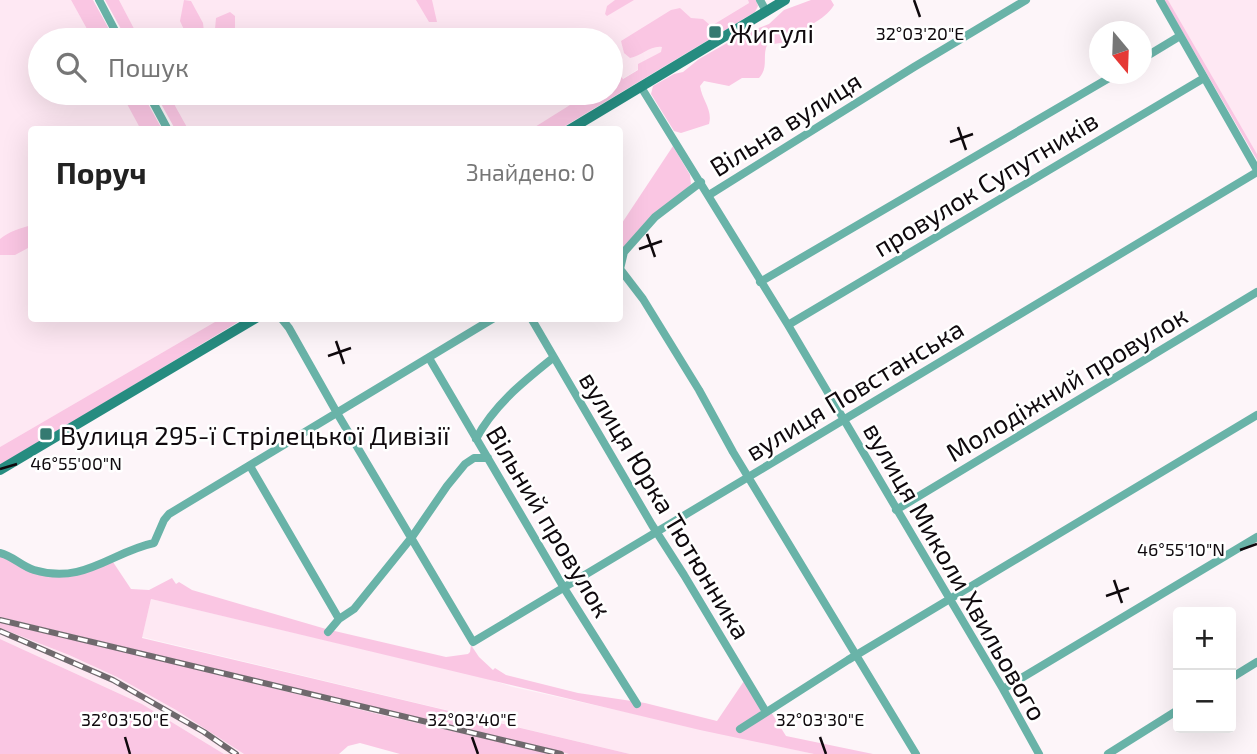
<!DOCTYPE html>
<html lang="uk">
<meta charset="utf-8">
<style>
body{margin:0;font-family:"Exo 2",sans-serif;background:#f6f6f6;color:#222}
.controls{position:absolute;right:21px;bottom:21px;display:grid;overflow:hidden;border-radius:7px;box-shadow:0 7px 28px #0002}
.controls button{width:63px;height:63px;display:grid;place-items:center;padding:0;border:0;border-bottom:2px solid #e0e0e0;background:#fff;color:#222;font:35px sans-serif}
.compass{position:absolute;left:1089px;top:21px;width:63px;height:63px;border-radius:50%;background:#fff;box-shadow:0 7px 28px #0002;rotate:161deg}
.list{margin:0;padding:0;list-style:none}
h2{display:flex;justify-content:space-between;align-items:center;height:91px;margin:0;padding:0 28px;font-size:30px}
h2 small{font-size:23px;font-weight:400;color:#767676}
.icon{flex:none;width:38px;height:38px;fill:none;stroke:currentColor;stroke-width:2;stroke-linecap:round;stroke-linejoin:round}
.map{position:relative;flex:none;width:1257px;height:754px;overflow:hidden}
.search{position:absolute;background:#fff;box-shadow:0 7px 28px #0002;left:28px;top:28px;width:595px;height:77px;display:flex;align-items:center;gap:18px;box-sizing:border-box;padding:0 24px;border-radius:38px;color:#767676;font-size:26px}
.panel{position:absolute;background:#fff;box-shadow:0 7px 28px #0002;left:28px;top:126px;width:595px;height:196px;border-radius:7px}
.map>svg:first-child{display:block}
.built{fill:#fee8f3}
.green{fill:#fac6e3}
.lines{fill:none;stroke-linecap:round;stroke-linejoin:round}
.street{stroke:#69b3a8;stroke-width:8}
.secondary{stroke:#268c80;stroke-width:10}
.rail-casing{stroke:#6f696d;stroke-width:6}
.rail{stroke:#fff;stroke-width:3.5;stroke-dasharray:10;stroke-linecap:butt}
.ticks{fill:none;stroke:#0f090d;stroke-width:2.5}
.poi-dot{fill:#347a71;stroke:#fff;stroke-width:2.5}
.labels{text-anchor:middle;dominant-baseline:central;stroke-width:5;stroke-linejoin:round;paint-order:stroke}
.poi-label{font-size:26px;fill:#0f090d;stroke:#fff;text-anchor:start}
.street-label{font-size:26px;fill:#0f090d;stroke:#fff}
.ticks-label{font-size:18px;text-anchor:middle;fill:#0f090d;stroke:#fff;stroke-width:5;stroke-linejoin:round;paint-order:stroke}
</style>
<div class="map">
<svg width="1257" height="754" viewBox="0 0 1257 754">
<rect width="100%" height="100%" fill="#fdf5f9"/>
<path class="built" d="M 0,0 L 71,0 L 93,40 L 40,40 L 40,93 L 121,93 L 141,129 L 32,130 L 32,318 L 220,319 L 0,447 Z
M 119,0 L 748,0 L 749,3 L 622,79 L 618,74 L 611,79 L 611,40 L 140,40 Z
M 1168,0 L 1257,0 L 1257,154 Z
M 168,93 L 589,93 L 530,130 L 188,129 Z
M 151,599 L 485,678 L 513,687 L 814,754 L 630,754 L 142,637 Z
M 0,617 L 308,693 L 569,754 L 554,754 L 382,715 L 0,621 Z
M 0,628 L 69,655 L 117,677 L 176,710 L 244,754 L 224,754 L 142,704 L 0,639 Z"/>
<path class="green" d="M 71,0 L 93,0 L 115,40 L 93,40 Z
M 105,0 L 119,0 L 140,40 L 127,40 Z
M 184,0 L 191,1 L 203,23 L 204,32 L 191,37 L 186,34 L 180,21 Z
M 416,0 L 432,0 L 437,22 L 429,22 Z
M 615,0 L 634,0 L 607,16 L 605,14 L 607,6 Z
M 748,0 L 756,0 L 758,6 L 755,12 L 560,129 L 530,130 L 589,93 L 611,93 L 611,79 L 619,74 L 623,79 L 638,70 L 638,64 L 661,52 L 662,47 C 651,45 641,56 630,58 L 624,53 L 621,41 L 671,10 L 680,8 L 691,18 L 703,19 L 711,26 L 749,3 Z
M 811,0 L 831,0 L 834,5 C 824,22 803,25 793,41 L 767,45 C 762,57 769,67 759,78 L 742,78 L 729,86 L 704,81 L 700,86 C 702,100 713,110 709,124 L 681,133 L 674,131 L 651,94 L 653,86 L 674,74 L 683,72 L 699,59 L 741,35 L 769,24 L 784,10 Z
M 1164,0 L 1168,0 L 1257,154 L 1257,160 Z
M 230,12 L 235,16 L 235,40 L 214,40 L 216,18 Z
M 121,93 L 142,93 L 162,129 L 138,129 L 140,128 Z
M 155,93 L 168,93 L 188,129 L 175,129 Z
M 673,146 L 690,175 L 691,184 L 620,259 L 620,226 Z
M 31,225 L 31,249 L 28,248 L 15,255 L 0,255 L 0,239 C 10,231 19,229 31,225 Z
M 220,319 L 243,319 L 0,466 L 0,447 Z
M 0,555 L 51,574 L 113,562 L 131,589 L 149,590 L 172,578 L 176,584 L 179,582 L 192,590 L 326,629 L 446,657 L 468,654 L 470,652 L 471,645 L 479,657 L 493,670 L 495,668 L 506,675 L 578,693 L 645,703 L 717,721 L 744,681 L 761,710 L 759,714 L 771,712 L 786,736 L 873,754 L 814,754 L 700,730 L 151,599 L 142,638 L 630,754 L 569,754 L 0,617 Z
M 0,621 L 382,715 L 554,754 L 400,754 L 360,743 L 348,746 L 339,754 L 244,754 L 176,710 L 117,677 L 69,655 L 0,628 Z
M 0,639 L 142,704 L 224,754 L 0,754 Z"/>
<g class="lines">
<path class="street" d="M 99,0 L 120,40
M 760,0 L 766,11
M 1160,0 L 1257,170
M 1142,59 L 1180,36
M 641,87 L 788,325 L 1003,689 L 1039,754
M 148,93 L 168,130
M 709,195 L 914,67 L 1026,0
M 620,269 L 643,299 L 699,390 L 733,452 L 916,754
M 620,269 L 624,252 L 655,217 L 701,182
M 760,282 L 1116,74
M 281,318 L 289,328 L 337,413 L 473,642 L 1257,172
M 531,318 L 652,525 L 684,575 L 766,712
M 788,325 L 1204,78
M 429,358 L 564,588 L 637,704
M 476,439 C 494,405 523,382 553,358
M 250,466 L 339,619
M 896,510 L 1257,292
M 0,553 C 13,556 21,566 34,570 C 84,585 111,552 154,543 L 164,520 L 169,514 L 494,318
M 328,632 L 339,619 L 354,609 L 412,537 L 447,486 L 465,464 L 474,458 L 488,458
M 1231,678 L 1257,662
M 1003,689 L 1257,537
M 740,729 L 848,660 L 1257,415
M 1108,754 L 1178,710"/>
<path class="secondary" d="M 569,130 L 785,0
M 0,470 L 256,318"/>
<defs>
<path id="rail" d="M 0,620 L 561,754
M 0,631 L 113,680 L 204,732 L 236,754"/>
</defs>
<use href="#rail" class="rail-casing"/>
<use href="#rail" class="rail"/>
</g>
<path class="ticks" d="M 914,0 L 920,17M 958,127 L 966,150M 950,142 L 973,134M 647,234 L 655,257M 639,249 L 662,241M 336,341 L 344,364M 328,356 L 351,348M 0,469 L 17,464M 1240,550 L 1257,544M 1114,580 L 1122,603M 1106,596 L 1129,588M 125,737 L 130,754M 472,737 L 478,754M 820,737 L 826,754"/>
<g class="poi-dot">
<rect x="708" y="25" width="14" height="14" rx="3.5"/>
<rect x="39" y="427" width="14" height="14" rx="3.5"/>
</g>
<g class="labels">
<g class="poi-label">
<text x="729" y="32">Жигулі</text>
<text x="60" y="434">Вулиця 295-ї Стрілецької Дивізії</text>
</g>
<g class="street-label">
<text transform="translate(785 123) rotate(-32)">Вільна вулиця</text>
<text transform="translate(985 183) rotate(-31)">провулок Супутників</text>
<text transform="translate(1066 383) rotate(-31)">Молодіжний провулок</text>
<text transform="translate(854 389) rotate(-31)">вулиця Повстанська</text>
<text transform="translate(666 505) rotate(59)">вулиця Юрка Тютюнника</text>
<text transform="translate(550 521) rotate(59)">Вільний провулок</text>
<text transform="translate(956 571) rotate(60)">вулиця Миколи Хвильового</text>
</g>
</g>
<g class="ticks-label">
<text x="920" y="40">32°03'20"E</text>
<text x="76" y="470">46°55'00"N</text>
<text x="1181" y="556">46°55'10"N</text>
<text x="125" y="726">32°03'50"E</text>
<text x="472" y="726">32°03'40"E</text>
<text x="820" y="726">32°03'30"E</text>
</g>
</svg>
<div class="controls">
<button>+</button>
<button>−</button>
</div>
<svg class="compass" viewBox="-18 -18 36 36"><path d="M0-13l5 13h-10z" fill="#e53935"/><path d="M0 13l5-13h-10z" fill="#767676"/></svg>
<div class="search"><svg class="icon" aria-label="search" viewBox="0 0 24 24"><circle cx="10" cy="10" r="6"/><path d="M15 15l6 6"/></svg>Пошук</div>
<section class="panel">
<h2>Поруч<small>Знайдено: 0</small></h2>
<ul class="list">
</ul>
</section>
</div>
